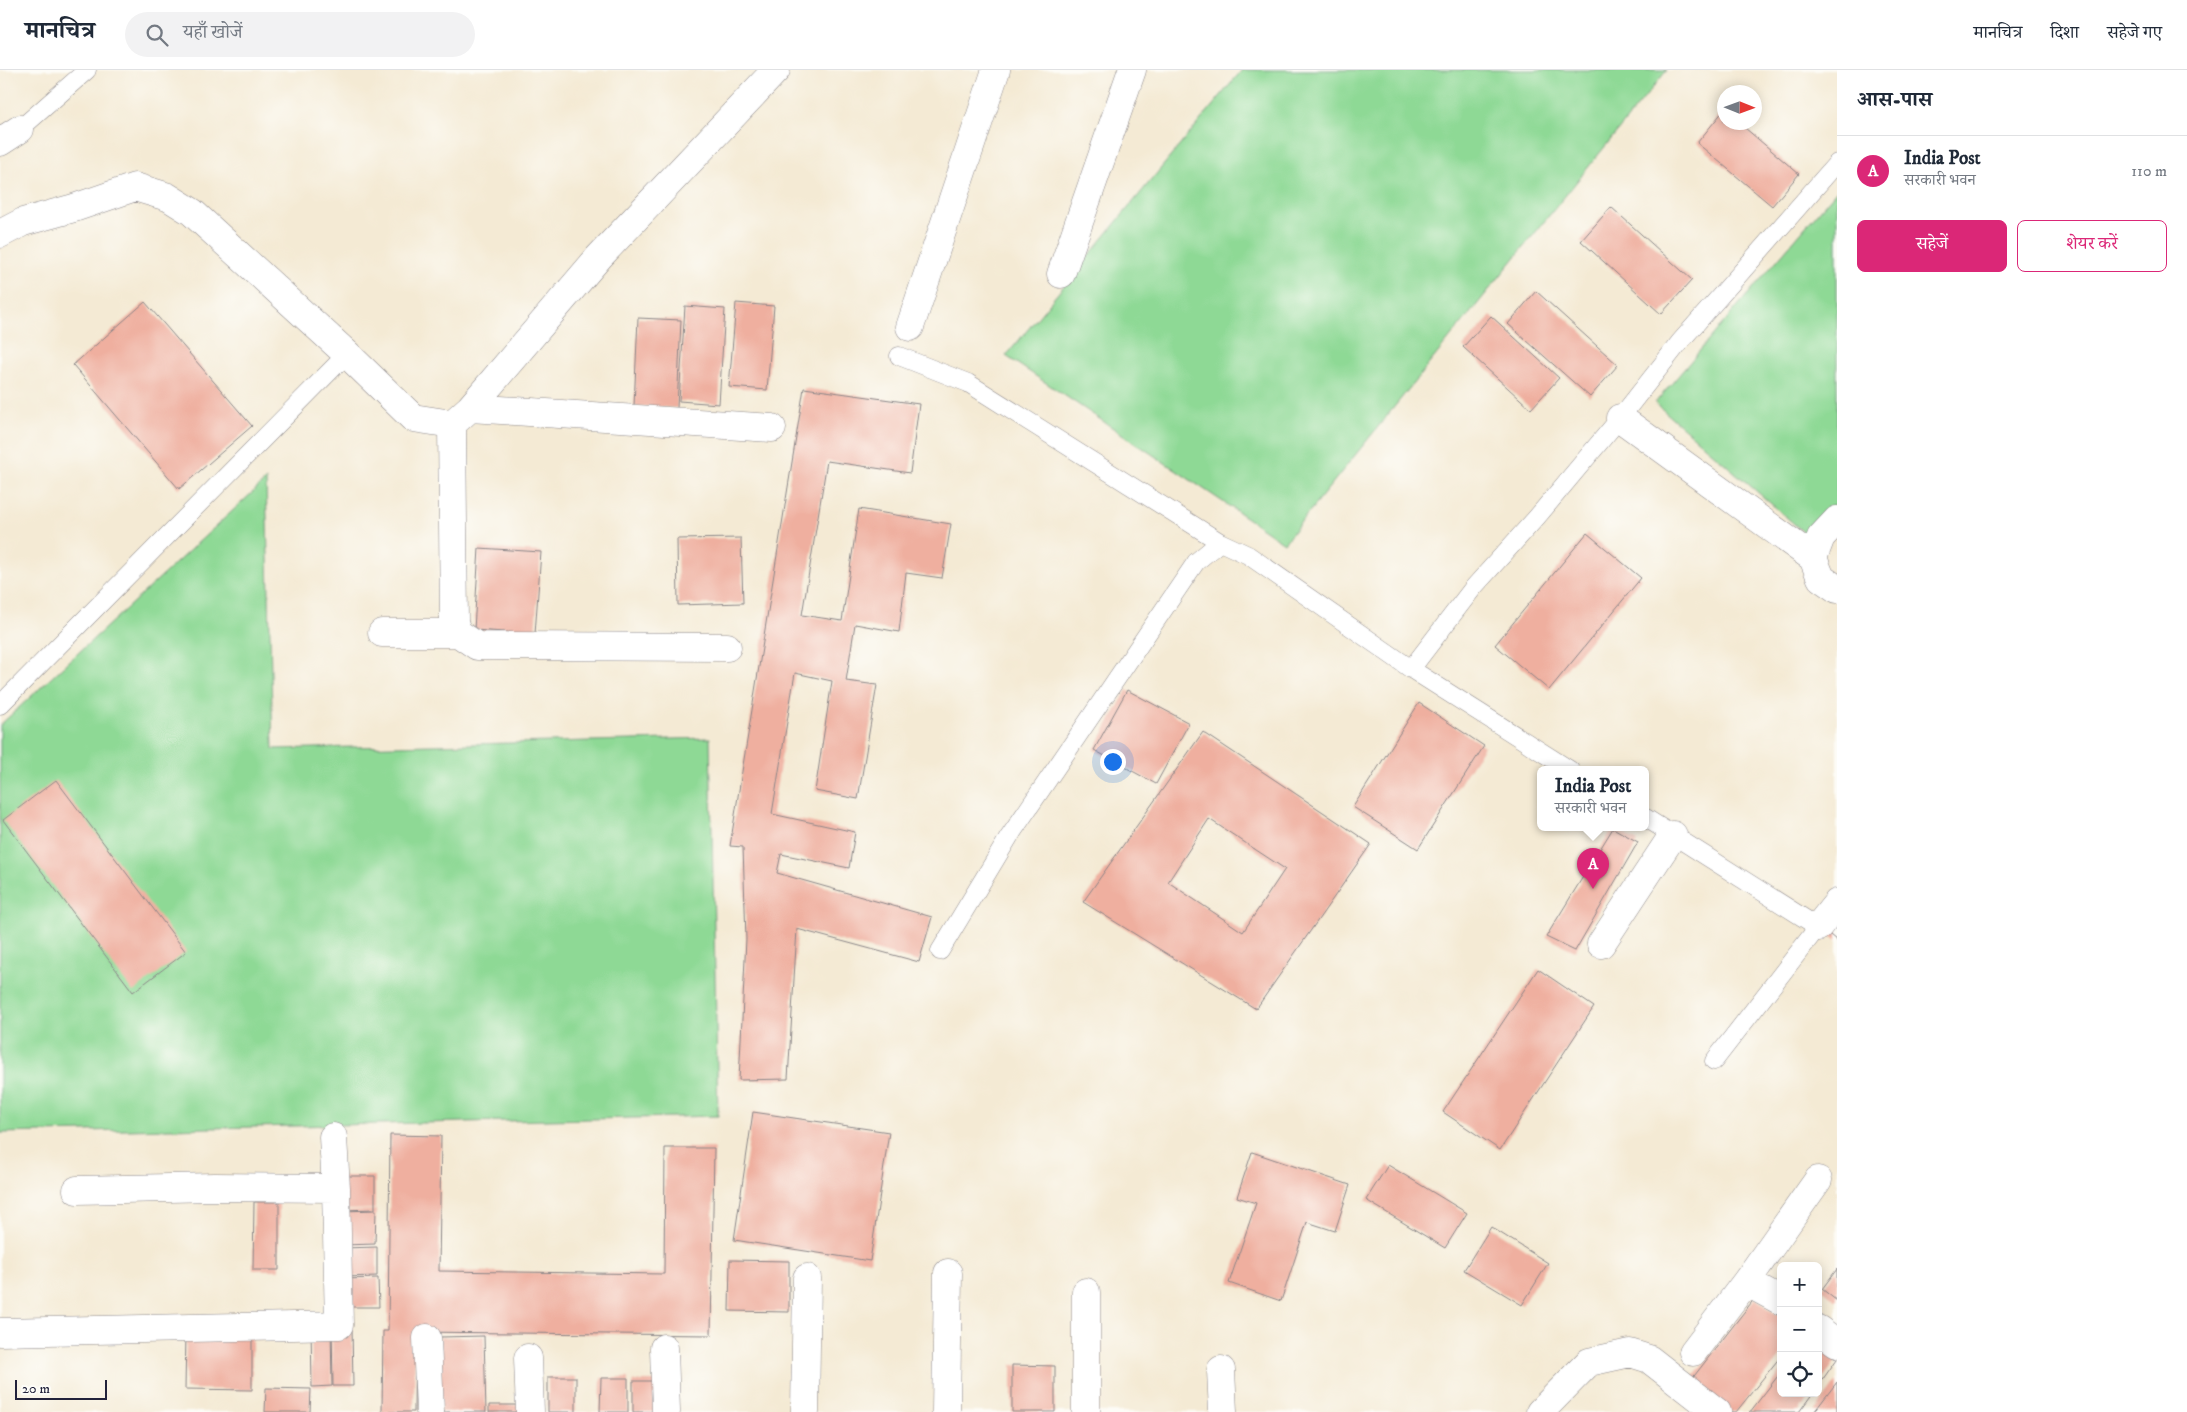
<!DOCTYPE html>
<html lang="hi">
<meta charset="utf-8">
<style>
body{margin:0;font-family:"IM FELL DW Pica","Noto Serif Devanagari",serif;background:#f2f2f3;color:#1f2937}
.controls{position:absolute;right:15px;bottom:15px;display:grid;overflow:hidden;border-radius:8px;box-shadow:0 2px 12px #0003}
.controls button{width:45px;height:45px;display:grid;place-items:center;padding:0;border:0;border-bottom:1px solid #e0e1e3;background:#fff;color:#1f2937;font:25px sans-serif}
.compass{position:absolute;left:1717px;top:15px;width:45px;height:45px;border-radius:50%;background:#fff;box-shadow:0 2px 12px #0003;rotate:91deg}
.scale{position:absolute;left:15px;bottom:12px;width:92px;box-sizing:border-box;padding-left:5px;border:2px solid #22223b;border-top:0;font-size:14px;line-height:18px;white-space:nowrap;color:#22223b;-webkit-text-stroke:4px #fdfcf7;paint-order:stroke}
.you{position:absolute;left:1112px;top:691px;width:18px;height:18px;margin:-12px;border:4px solid #fff;border-radius:50%;background:#1a73e8;box-shadow:0 0 0 8px #1a73e833}
.badge{display:grid;place-items:center;width:32px;height:32px;border-radius:50%;background:#db2777;color:#fff;font-size:16px;font-weight:700}
.pin{position:absolute;translate:-50% -41px;filter:drop-shadow(0 1px 2px #0008)}
.pin::after{content:'';position:absolute;top:26px;width:18px;height:15px;background:inherit;clip-path:polygon(0 0,100% 0,50% 100%)}
.popup{position:absolute;left:1537px;top:696px;width:112px;height:65px;box-sizing:border-box;display:grid;place-content:center;border-radius:8px;background:#fff;filter:drop-shadow(0 1px 4px #0005);font-size:16px;white-space:nowrap;color:#747a83}
.popup b{font-size:19px;color:#1f2937}
.popup::after{content:'';position:absolute;left:50%;top:100%;margin-left:-10px;border:10px solid transparent;border-top-color:#fff}
.list{margin:0;padding:0;list-style:none}
h2{display:flex;justify-content:space-between;align-items:center;height:65px;margin:0;padding:0 20px;font-size:21px}
h2 small{font-size:16px;font-weight:400;color:#747a83}
.list li{display:grid;grid-template-columns:32px 1fr auto;gap:15px;align-items:center;box-sizing:border-box;height:70px;padding:0 20px;border-top:1px solid #e0e1e3}
.list b{display:block;font-size:19px;white-space:nowrap}
.list p{margin:0;font-size:16px;white-space:nowrap;color:#747a83}
.list em{font-size:16px;font-style:normal;color:#747a83}
.actions{display:flex;gap:10px;padding:15px 20px}
.actions a{flex:1;padding:11px 0;border:1px solid #db2777;border-radius:8px;text-align:center;font-size:18px;color:#db2777}
.actions .main{background:#db2777;color:#fff}
.icon{flex:none;width:28px;height:28px;fill:none;stroke:currentColor;stroke-width:2;stroke-linecap:round;stroke-linejoin:round}
.map{position:relative;flex:none;width:1837px;height:1342px;overflow:hidden}
header{display:flex;align-items:center;gap:30px;box-sizing:border-box;height:70px;padding:0 25px;background:#fff;border-bottom:1px solid #e0e1e3}
header strong{font-size:24px}
nav{display:flex;gap:28px;margin-inline-start:auto;font-size:18px}
.search{width:350px;height:45px;background:#f2f2f3;display:flex;align-items:center;gap:12px;box-sizing:border-box;padding:0 18px;border-radius:28px;color:#747a83;font-size:19px}
main{display:flex}
aside{flex:1;background:#fff}
.map>svg:first-child{display:block}
.green{fill:#8ed995;stroke:#587e68}
.building{fill:#efaf9f;fill-rule:evenodd}
.lines{fill:none;stroke-linecap:round;stroke-linejoin:round}
.service-casing{stroke:#8b8688;stroke-width:19}
.minor-casing{stroke:#8b8688;stroke-width:29}
.service{stroke:#fff;stroke-width:18}
.minor{stroke:#fff;stroke-width:28}
</style>
<header>
<strong>मानचित्र</strong>
<div class="search"><svg class="icon" aria-label="search" viewBox="0 0 24 24"><circle cx="10" cy="10" r="6"/><path d="M15 15l6 6"/></svg>यहाँ खोजें</div>
<nav><a>मानचित्र</a><a>दिशा</a><a>सहेजे गए</a></nav>
</header>
<main>
<div class="map">
<svg width="1837" height="1342" viewBox="0 0 1837 1342">
<rect width="100%" height="100%" fill="#fdfcf7"/>
<filter id="ink" filterUnits="userSpaceOnUse"><feTurbulence type="fractalNoise" baseFrequency=".02" numOctaves="2"/><feDisplacementMap in="SourceGraphic" scale="10" xChannelSelector="R" yChannelSelector="G"/><feConvolveMatrix kernelMatrix="1 2 1 2 8 2 1 2 1" color-interpolation-filters="sRGB"/></filter>
<filter id="wash" filterUnits="userSpaceOnUse"><feTurbulence type="fractalNoise" baseFrequency=".0096" numOctaves="4" result="noise"/><feDisplacementMap in="SourceGraphic" scale="20" xChannelSelector="R" yChannelSelector="G"/><feGaussianBlur stdDeviation="1.12" result="paint"/><feColorMatrix in="noise" values="0 0 0 0 0 0 0 0 0 0 0 0 0 0 0 0 0 1.4 0 .05"/><feComposite in="paint" operator="in"/></filter>
<g filter="url(#wash)">
<rect width="100%" height="100%" fill="#f4ead4"/>
<path class="green" d="M 1242,0 L 1667,0 L 1284,473 L 1006,286 Z
M 1837,120 L 1837,432 L 1808,466 L 1655,333 Z
M 266,410 L 273,679 L 710,668 L 718,1046 L 0,1063 L 0,655 Z"/>
<g id="blocks">
<path class="building" d="M 1724,40 L 1724,52 L 1738,52 L 1799,104 L 1772,136 L 1697,73 Z
M 1611,137 L 1692,210 L 1661,244 L 1581,171 Z
M 1536,221 L 1618,295 L 1590,327 L 1508,254 Z
M 145,232 L 252,356 L 179,419 L 73,295 Z
M 736,233 L 774,236 L 767,320 L 729,317 Z
M 685,236 L 725,239 L 719,334 L 679,331 Z
M 1491,246 L 1559,308 L 1531,339 L 1463,277 Z
M 638,248 L 681,250 L 677,338 L 634,336 Z
M 804,318 L 919,334 L 910,403 L 827,391 L 802,545 L 842,551 L 859,439 L 951,454 L 942,508 L 906,503 L 899,562 L 855,554 L 846,611 L 877,615 L 858,729 L 815,721 L 832,611 L 795,603 L 772,744 L 855,762 L 849,798 L 781,784 L 777,803 L 932,847 L 919,892 L 797,859 L 788,1009 L 739,1010 L 746,869 L 743,777 L 730,776 Z
M 1587,463 L 1641,508 L 1549,620 L 1495,575 Z
M 741,468 L 743,533 L 678,535 L 677,469 Z
M 479,478 L 541,482 L 535,564 L 474,560 Z
M 1127,620 L 1189,653 L 1156,714 L 1094,680 Z
M 1419,633 L 1484,676 L 1418,779 L 1353,737 Z
M 1203,662 L 1371,774 L 1256,939 L 1083,832 ZM 1209,749 L 1285,799 L 1243,862 L 1168,812 Z
M 56,710 L 186,882 L 133,922 L 3,750 Z
M 1613,758 L 1638,772 L 1575,881 L 1546,867 Z
M 1837,854 L 1837,871 L 1829,864 Z
M 1538,899 L 1594,937 L 1500,1080 L 1443,1042 Z
M 753,1042 L 889,1062 L 870,1191 L 734,1170 Z
M 390,1065 L 441,1066 L 439,1201 L 664,1204 L 665,1078 L 714,1078 L 711,1265 L 415,1262 L 414,1342 L 382,1342 L 383,1261 L 388,1261 Z
M 1252,1082 L 1350,1115 L 1335,1161 L 1307,1152 L 1281,1231 L 1229,1213 L 1256,1133 L 1237,1127 Z
M 1388,1095 L 1467,1143 L 1445,1178 L 1366,1130 Z
M 342,1106 L 375,1106 L 375,1139 L 342,1140 Z
M 254,1132 L 279,1132 L 279,1200 L 253,1200 Z
M 376,1140 L 375,1174 L 343,1175 L 343,1141 Z
M 1491,1157 L 1548,1193 L 1522,1235 L 1464,1200 Z
M 377,1177 L 377,1206 L 342,1207 L 342,1178 Z
M 730,1190 L 789,1191 L 789,1242 L 729,1241 Z
M 1837,1199 L 1837,1231 L 1822,1219 Z
M 378,1208 L 379,1237 L 344,1237 L 343,1209 Z
M 1755,1228 L 1781,1248 L 1781,1286 L 1736,1342 L 1731,1342 L 1691,1310 Z
M 352,1256 L 353,1316 L 333,1316 L 332,1257 Z
M 311,1257 L 331,1257 L 332,1316 L 312,1317 Z
M 186,1263 L 252,1263 L 252,1320 L 185,1319 Z
M 484,1266 L 486,1342 L 441,1342 L 440,1267 Z
M 1818,1275 L 1837,1289 L 1818,1316 Z
M 1012,1295 L 1055,1296 L 1055,1342 L 1012,1342 Z
M 1781,1302 L 1781,1323 L 1813,1323 L 1799,1342 L 1750,1342 Z
M 548,1307 L 576,1307 L 576,1342 L 548,1342 Z
M 601,1308 L 628,1308 L 628,1342 L 600,1342 Z
M 633,1311 L 661,1311 L 661,1342 L 633,1342 Z
M 1837,1312 L 1837,1342 L 1814,1342 Z
M 266,1318 L 311,1319 L 310,1342 L 265,1342 Z
M 489,1335 L 523,1335 L 523,1342 L 489,1342 Z"/>
</g>
</g>
<g filter="url(#ink)">
<use href="#blocks" fill-opacity="0" stroke="#8b8688" stroke-width="1"/>
<g class="lines">
<defs>
<path id="service" d="M 20,59 L 87,0
M 899,286 L 968,313 L 1220,472
M 1411,599 L 1473,518 L 1537,447 L 1620,348 L 1679,273 L 1837,93
M 0,635 L 347,284
M 1646,748 L 1818,857 L 1714,991
M 940,881 L 1009,767 L 1196,492 L 1220,472 L 1248,485 L 1411,599 L 1570,700"/>
<path id="minor" d="M 0,72 L 20,59
M 0,164 L 23,152 L 74,138 L 135,117 L 168,127 L 192,142 L 347,284 L 413,348 L 452,354 L 470,338 L 599,187 L 776,0
M 1061,204 L 1132,0
M 910,257 L 996,0
M 470,338 L 772,358
M 1620,348 L 1813,488
M 452,354 L 454,553 L 458,563 L 477,576 L 727,577
M 1837,450 L 1821,467 L 1813,488 L 1821,508 L 1837,519
M 382,563 L 458,563
M 1818,857 L 1837,833
M 1601,874 L 1673,765
M 77,1120 L 215,1117 L 336,1118
M 1746,1212 L 1818,1110
M 1818,1259 L 1837,1273
M 0,1262 L 339,1255 L 336,1118 L 333,1067
M 427,1268 L 430,1342
M 664,1278 L 666,1342
M 1693,1282 L 1746,1212 L 1781,1231
M 528,1288 L 530,1342
M 1221,1300 L 1223,1342
M 805,1342 L 807,1208
M 946,1342 L 948,1203
M 1086,1342 L 1086,1222
M 1540,1342 L 1589,1292 L 1630,1283 L 1649,1289 L 1717,1342"/>
</defs>
<use href="#service" class="service-casing"/>
<use href="#minor" class="minor-casing"/>
<use href="#service" class="service"/>
<use href="#minor" class="minor"/>
</g>
</g>
</svg>
<div class="controls">
<button>+</button>
<button>−</button>
<button><svg class="icon" aria-label="locate" viewBox="0 0 24 24"><circle cx="12" cy="12" r="6"/><path d="M12 2v4M12 18v4M2 12h4M18 12h4"/></svg></button>
</div>
<svg class="compass" viewBox="-18 -18 36 36"><path d="M0-13l5 13h-10z" fill="#e53935"/><path d="M0 13l5-13h-10z" fill="#747a83"/></svg>
<div class="scale">20 m</div>
<div class="you"></div>
<div class="pin badge" style="left:1593px;top:819px">A</div>
<div class="popup"><b>India Post</b>सरकारी भवन</div>
</div>
<aside>
<h2>आस-पास<small></small></h2>
<ul class="list">
<li><span class="badge">A</span><div><b>India Post</b><p>सरकारी भवन</p></div><em>110 m</em></li>
</ul>
<div class="actions"><a class="main">सहेजें</a><a>शेयर करें</a></div>
</aside>
</main>
